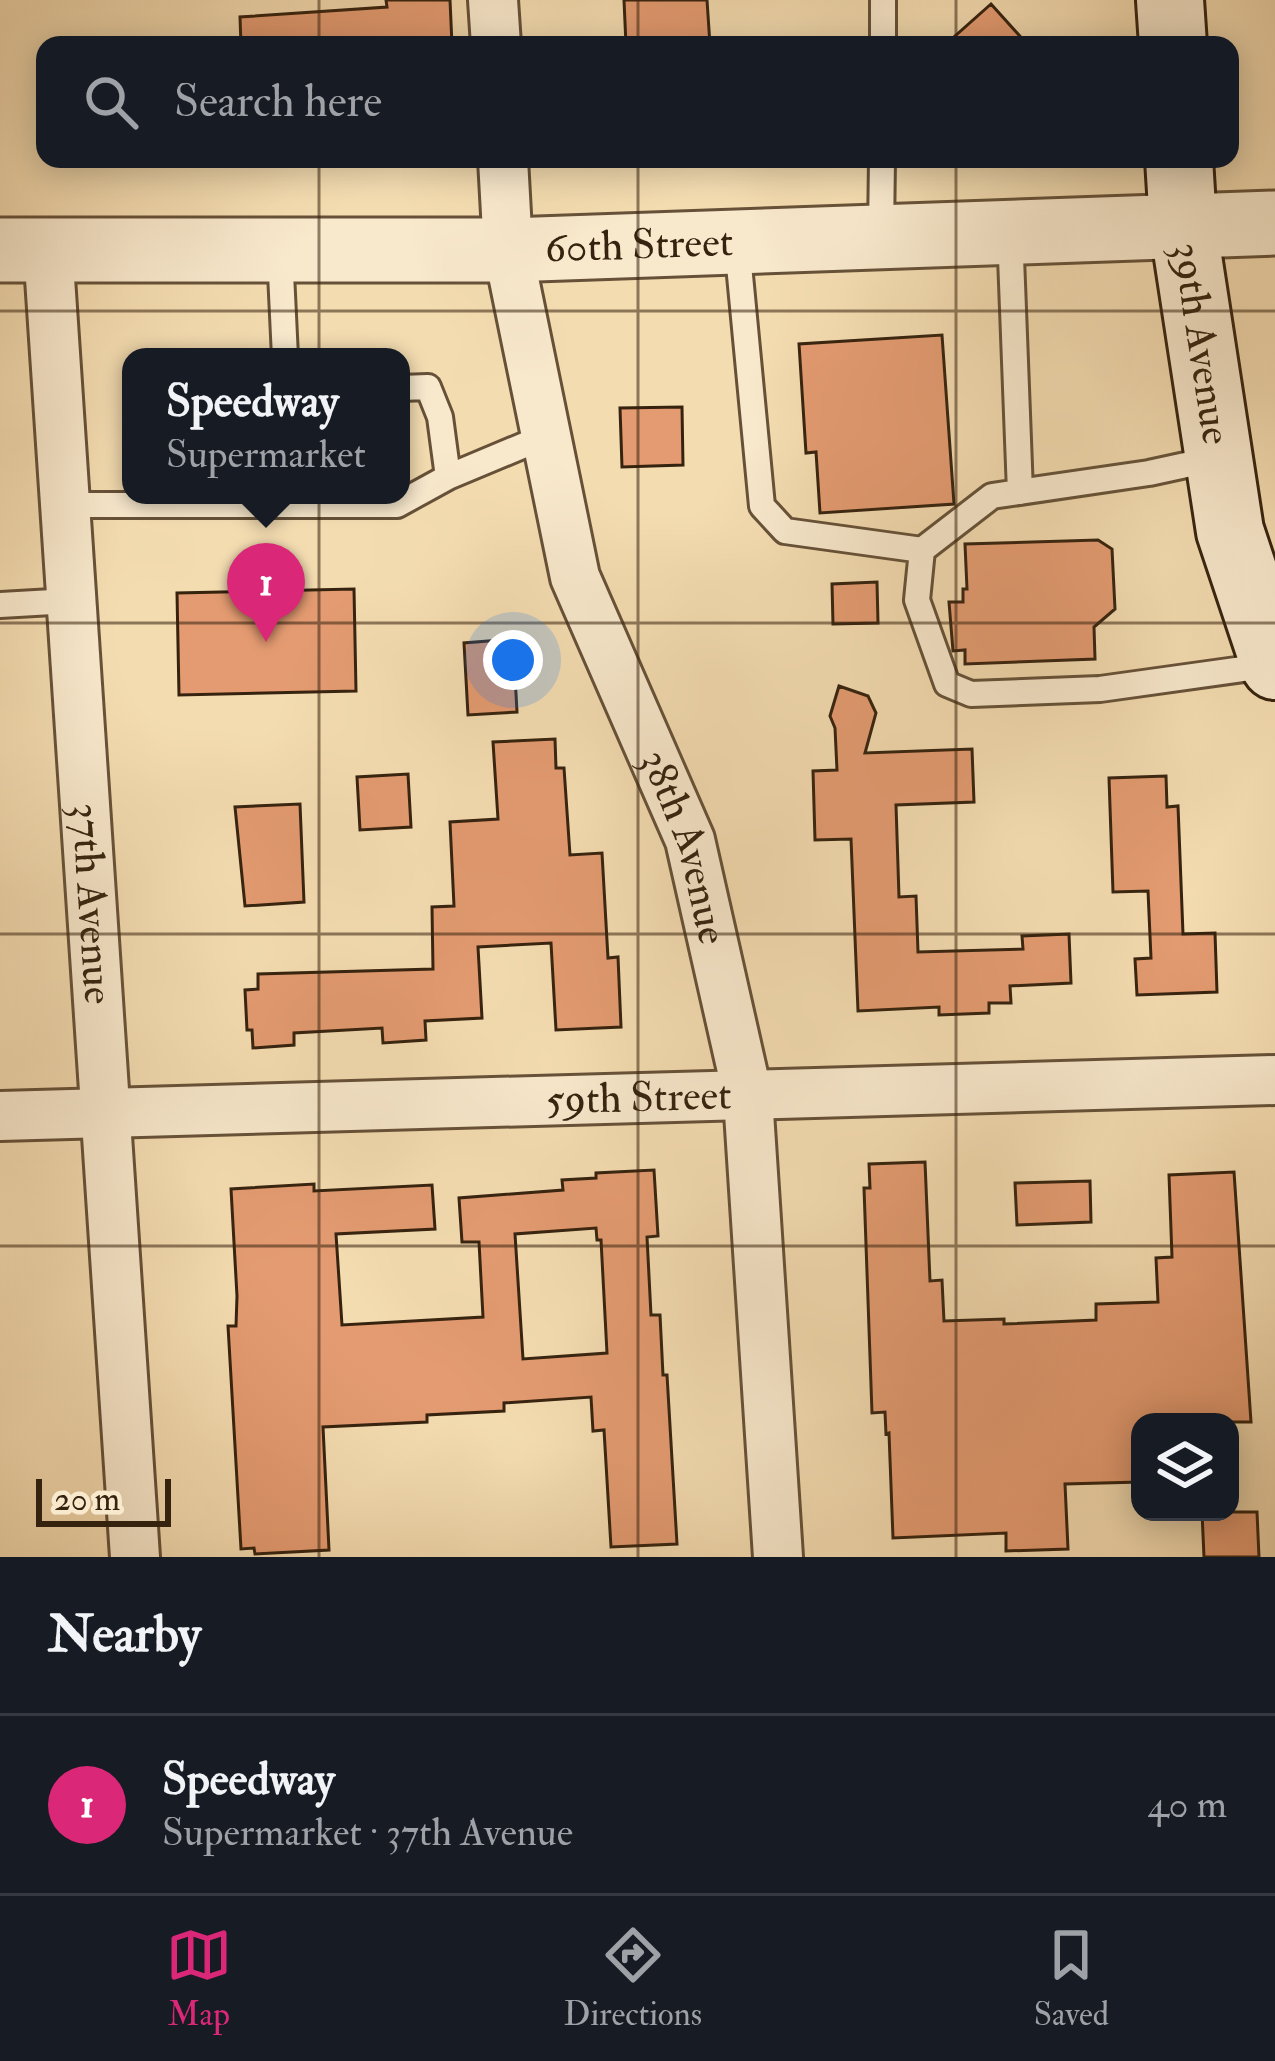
<!DOCTYPE html>
<meta charset="utf-8">
<style>
body{margin:0;font-family:"IM FELL Double Pica",serif;background:#242831;color:#f1f3f6}
.controls{position:absolute;right:36px;bottom:36px;display:grid;overflow:hidden;border-radius:24px;box-shadow:0 6px 30px #0003}
.controls button{width:108px;height:108px;display:grid;place-items:center;padding:0;border:0;border-bottom:3px solid #363941;background:#171b24;color:#f1f3f6;font:60px sans-serif}
.scale{position:absolute;left:36px;bottom:30px;width:135px;box-sizing:border-box;padding-left:12px;border:6px solid #36230f;border-top:0;font-size:33px;line-height:42px;white-space:nowrap;color:#36230f;-webkit-text-stroke:9px #f8e8cc;paint-order:stroke}
.you{position:absolute;left:513px;top:660px;width:42px;height:42px;margin:-30px;border:9px solid #fff;border-radius:50%;background:#1a73e8;box-shadow:0 0 0 18px #1a73e833}
.badge{display:grid;place-items:center;width:78px;height:78px;border-radius:50%;background:#db2777;color:#fff;font-size:39px;font-weight:700}
.pin{position:absolute;translate:-50% -99px;filter:drop-shadow(0 3px 6px #0008)}
.pin::after{content:'';position:absolute;top:63px;width:42px;height:36px;background:inherit;clip-path:polygon(0 0,100% 0,50% 100%)}
.popup{position:absolute;left:122px;top:348px;width:288px;height:156px;box-sizing:border-box;display:grid;place-content:center;border-radius:24px;background:#171b24;filter:drop-shadow(0 3px 9px #0005);font-size:39px;white-space:nowrap;color:#9ea1a6}
.popup b{font-size:45px;color:#f1f3f6}
.popup::after{content:'';position:absolute;left:50%;top:100%;margin-left:-24px;border:24px solid transparent;border-top-color:#171b24}
.list{margin:0;padding:0;list-style:none}
h2{display:flex;justify-content:space-between;align-items:center;height:156px;margin:0;padding:0 48px;font-size:51px}
h2 small{font-size:39px;font-weight:400;color:#9ea1a6}
.list li{display:grid;grid-template-columns:78px 1fr auto;gap:36px;align-items:center;box-sizing:border-box;height:180px;padding:0 48px;border-top:3px solid #363941}
.list b{display:block;font-size:45px;white-space:nowrap}
.list p{margin:0;font-size:39px;white-space:nowrap;color:#9ea1a6}
.list em{font-size:39px;font-style:normal;color:#9ea1a6}
.icon{flex:none;width:66px;height:66px;fill:none;stroke:currentColor;stroke-width:2;stroke-linecap:round;stroke-linejoin:round}
.map{position:relative;flex:none;width:1275px;height:1557px;overflow:hidden}
.search{position:absolute;background:#171b24;box-shadow:0 6px 30px #0003;left:36px;right:36px;top:36px;height:132px;display:flex;align-items:center;gap:30px;box-sizing:border-box;padding:0 42px;border-radius:24px;color:#9ea1a6;font-size:45px}
.sheet{height:336px;background:#171b24}
nav{display:flex;justify-content:space-around;align-items:center;box-sizing:border-box;height:168px;border-top:3px solid #363941;background:#171b24;font-size:33px;color:#9ea1a6}
nav a{display:grid;justify-items:center;gap:6px}
nav .on{color:#db2777}
.map>svg:first-child{display:block}
.building{fill:#e49b71;stroke:#36230f;stroke-width:3;fill-rule:evenodd}
.lines{fill:none;stroke-linecap:round;stroke-linejoin:round}
.service-casing{stroke:#665138;stroke-width:30}
.minor-casing{stroke:#665138;stroke-width:54}
.tertiary-casing{stroke:#665138;stroke-width:69}
.secondary-casing{stroke:#36230f;stroke-width:72}
.service{stroke:#f8e8cc;stroke-width:24}
.minor{stroke:#f8e8cc;stroke-width:48}
.tertiary{stroke:#f8e8cc;stroke-width:63}
.secondary{stroke:#f8e8cc;stroke-width:66}
.grid{fill:none;stroke:#36230f;stroke-width:3;stroke-opacity:0.55}
.labels{text-anchor:middle;dominant-baseline:central;stroke-width:9;stroke-linejoin:round;paint-order:stroke}
.street-label{font-size:42px;fill:#36230f;stroke:#f8e8cc}
</style>
<div class="map">
<svg width="1275" height="1557" viewBox="0 0 1275 1557">
<rect width="100%" height="100%" fill="#f4dcb1"/>
<filter id="stains"><feTurbulence type="fractalNoise" baseFrequency=".00167" numOctaves="4"/><feColorMatrix values="0 0 0 0 .2 0 0 0 0 .09 0 0 0 0 .02 0 0 0 .5 -.17"/></filter>
<radialGradient id="worn" r=".72"><stop offset=".6" stop-color="#630" stop-opacity="0"/><stop offset="1" stop-color="#630" stop-opacity=".3"/></radialGradient>
<path class="building" d="M 386,0 L 450,0 L 452,45 L 241,45 L 240,17 L 387,7 Z
M 624,0 L 707,0 L 710,45 L 626,45 Z
M 991,4 L 1028,45 L 945,45 Z
M 942,335 L 954,504 L 820,513 L 816,452 L 806,453 L 799,344 Z
M 682,407 L 683,465 L 622,467 L 620,408 Z
M 1098,540 L 1112,549 L 1115,609 L 1094,627 L 1095,659 L 965,664 L 965,650 L 953,651 L 949,602 L 963,602 L 963,589 L 967,589 L 965,544 Z
M 877,582 L 878,623 L 833,624 L 832,584 Z
M 354,589 L 356,691 L 179,695 L 177,593 Z
M 513,639 L 517,712 L 468,715 L 464,643 Z
M 839,686 L 868,696 L 876,713 L 865,753 L 972,749 L 974,802 L 896,805 L 899,897 L 916,896 L 918,952 L 1023,949 L 1022,936 L 1069,934 L 1071,983 L 1010,986 L 1011,1003 L 989,1003 L 989,1013 L 939,1015 L 939,1007 L 858,1011 L 851,839 L 815,840 L 813,771 L 837,770 L 835,728 L 830,716 Z
M 555,739 L 556,768 L 564,768 L 570,855 L 602,853 L 608,958 L 618,957 L 621,1027 L 556,1030 L 551,943 L 478,947 L 482,1018 L 425,1021 L 426,1040 L 383,1043 L 382,1028 L 294,1033 L 294,1045 L 253,1048 L 252,1030 L 247,1030 L 245,990 L 258,989 L 258,974 L 433,969 L 432,907 L 454,906 L 450,822 L 498,819 L 493,742 Z
M 408,774 L 411,827 L 360,830 L 357,777 Z
M 1166,776 L 1167,807 L 1178,806 L 1183,934 L 1215,933 L 1217,992 L 1137,995 L 1135,959 L 1151,958 L 1148,891 L 1113,892 L 1109,778 Z
M 300,804 L 304,902 L 245,906 L 235,807 Z
M 925,1162 L 930,1281 L 942,1280 L 944,1321 L 1004,1319 L 1004,1324 L 1096,1320 L 1096,1304 L 1158,1302 L 1156,1258 L 1172,1257 L 1169,1175 L 1234,1172 L 1251,1422 L 1140,1422 L 1140,1482 L 1065,1484 L 1068,1549 L 1006,1551 L 1006,1533 L 893,1538 L 889,1433 L 886,1434 L 885,1412 L 872,1413 L 864,1188 L 870,1188 L 869,1164 Z
M 654,1170 L 658,1236 L 647,1237 L 651,1315 L 660,1315 L 663,1375 L 667,1375 L 677,1544 L 611,1547 L 604,1430 L 593,1431 L 591,1397 L 504,1403 L 504,1411 L 427,1415 L 427,1422 L 323,1427 L 329,1550 L 255,1554 L 254,1548 L 241,1549 L 228,1326 L 236,1326 L 237,1296 L 231,1189 L 314,1184 L 314,1191 L 432,1185 L 435,1229 L 336,1234 L 342,1325 L 483,1317 L 479,1242 L 462,1242 L 459,1198 L 563,1190 L 562,1180 L 596,1178 L 596,1173 ZM 596,1228 L 597,1240 L 601,1240 L 607,1353 L 523,1359 L 515,1234 Z
M 1090,1181 L 1091,1222 L 1017,1225 L 1015,1183 Z
M 1202,1512 L 1257,1512 L 1259,1557 L 1204,1557 Z"/>
<g class="lines">
<defs>
<path id="service" d="M 883,45 L 883,0
M 1010,231 L 1020,492
M 881,233 L 882,159
M 737,244 L 762,506 L 785,531 L 922,550
M 280,252 L 285,357
M 401,388 L 428,387 L 440,417 L 448,477
M 1218,458 L 1149,473 L 992,496 L 922,550 L 917,600 L 947,684 L 971,694 L 1100,689 L 1272,665
M 64,505 L 397,505 L 448,477 L 546,436
M 0,605 L 70,601"/>
<g id="minor">
<path d="M 493,0 L 496,45"/>
<path id="s1" d="M 503,159 L 508,250 L 575,577 L 690,840 L 748,1097 L 778,1557"/>
<path id="s2" d="M 48,248 L 135,1557"/>
<path id="s3" d="M 0,1116 L 1275,1080"/>
</g>
<g id="tertiary">
<path id="s4" d="M 0,250 L 508,250 L 1275,223"/>
</g>
<g id="secondary">
<path d="M 1170,0 L 1173,45"/>
<path id="s5" d="M 1179,159 L 1183,224 L 1230,531 L 1275,666"/>
</g>
</defs>
<use href="#service" class="service-casing"/>
<use href="#minor" class="minor-casing"/>
<use href="#tertiary" class="tertiary-casing"/>
<use href="#secondary" class="secondary-casing"/>
<use href="#service" class="service"/>
<use href="#minor" class="minor"/>
<use href="#tertiary" class="tertiary"/>
<use href="#secondary" class="secondary"/>
</g>
<path class="grid" d="M 319,0 L 319,45M 638,0 L 638,45M 956,0 L 956,45M 319,159 L 319,1557M 638,159 L 638,1557M 956,159 L 956,1557M 0,311 L 1275,311M 0,623 L 1275,623M 0,934 L 1275,934M 0,1246 L 1275,1246"/>
<g class="labels">
<g class="street-label">
<text stroke="none"><textPath href="#s4" startOffset="639">60th Street</textPath></text>
<text stroke="none"><textPath href="#s5" startOffset="186">39th Avenue</textPath></text>
<text stroke="none"><textPath href="#s1" startOffset="717">38th Avenue</textPath></text>
<text stroke="none"><textPath href="#s2" startOffset="657">37th Avenue</textPath></text>
<text stroke="none"><textPath href="#s3" startOffset="639">59th Street</textPath></text>
</g>
</g>
<rect width="100%" height="100%" filter="url(#stains)"/>
<rect width="100%" height="100%" fill="url(#worn)"/>
</svg>
<div class="controls">
<button><svg class="icon" aria-label="layers" viewBox="0 0 24 24"><path d="M12 4l9 5-9 5-9-5zM3 14l9 5 9-5"/></svg></button>
</div>
<div class="scale">20 m</div>
<div class="you"></div>
<div class="pin badge" style="left:266px;top:642px">1</div>
<div class="popup"><b>Speedway</b>Supermarket</div>
<div class="search"><svg class="icon" aria-label="search" viewBox="0 0 24 24"><circle cx="10" cy="10" r="6"/><path d="M15 15l6 6"/></svg>Search here</div>
</div>
<section class="sheet">
<h2>Nearby<small></small></h2>
<ul class="list">
<li><span class="badge">1</span><div><b>Speedway</b><p>Supermarket · 37th Avenue</p></div><em>40 m</em></li>
</ul>
</section>
<nav>
<a class="on"><svg class="icon" aria-label="map" viewBox="0 0 24 24"><path d="M3 6l6-2 6 2 6-2v14l-6 2-6-2-6 2zM9 4v14M15 6v14"/></svg>Map</a>
<a><svg class="icon" aria-label="directions" viewBox="0 0 24 24"><path d="M12 3l9 9-9 9-9-9zM9 14v-3h6M13 9l2 2-2 2"/></svg>Directions</a>
<a><svg class="icon" aria-label="saved" viewBox="0 0 24 24"><path d="M7 4h10v16l-5-4-5 4z"/></svg>Saved</a>
</nav>
